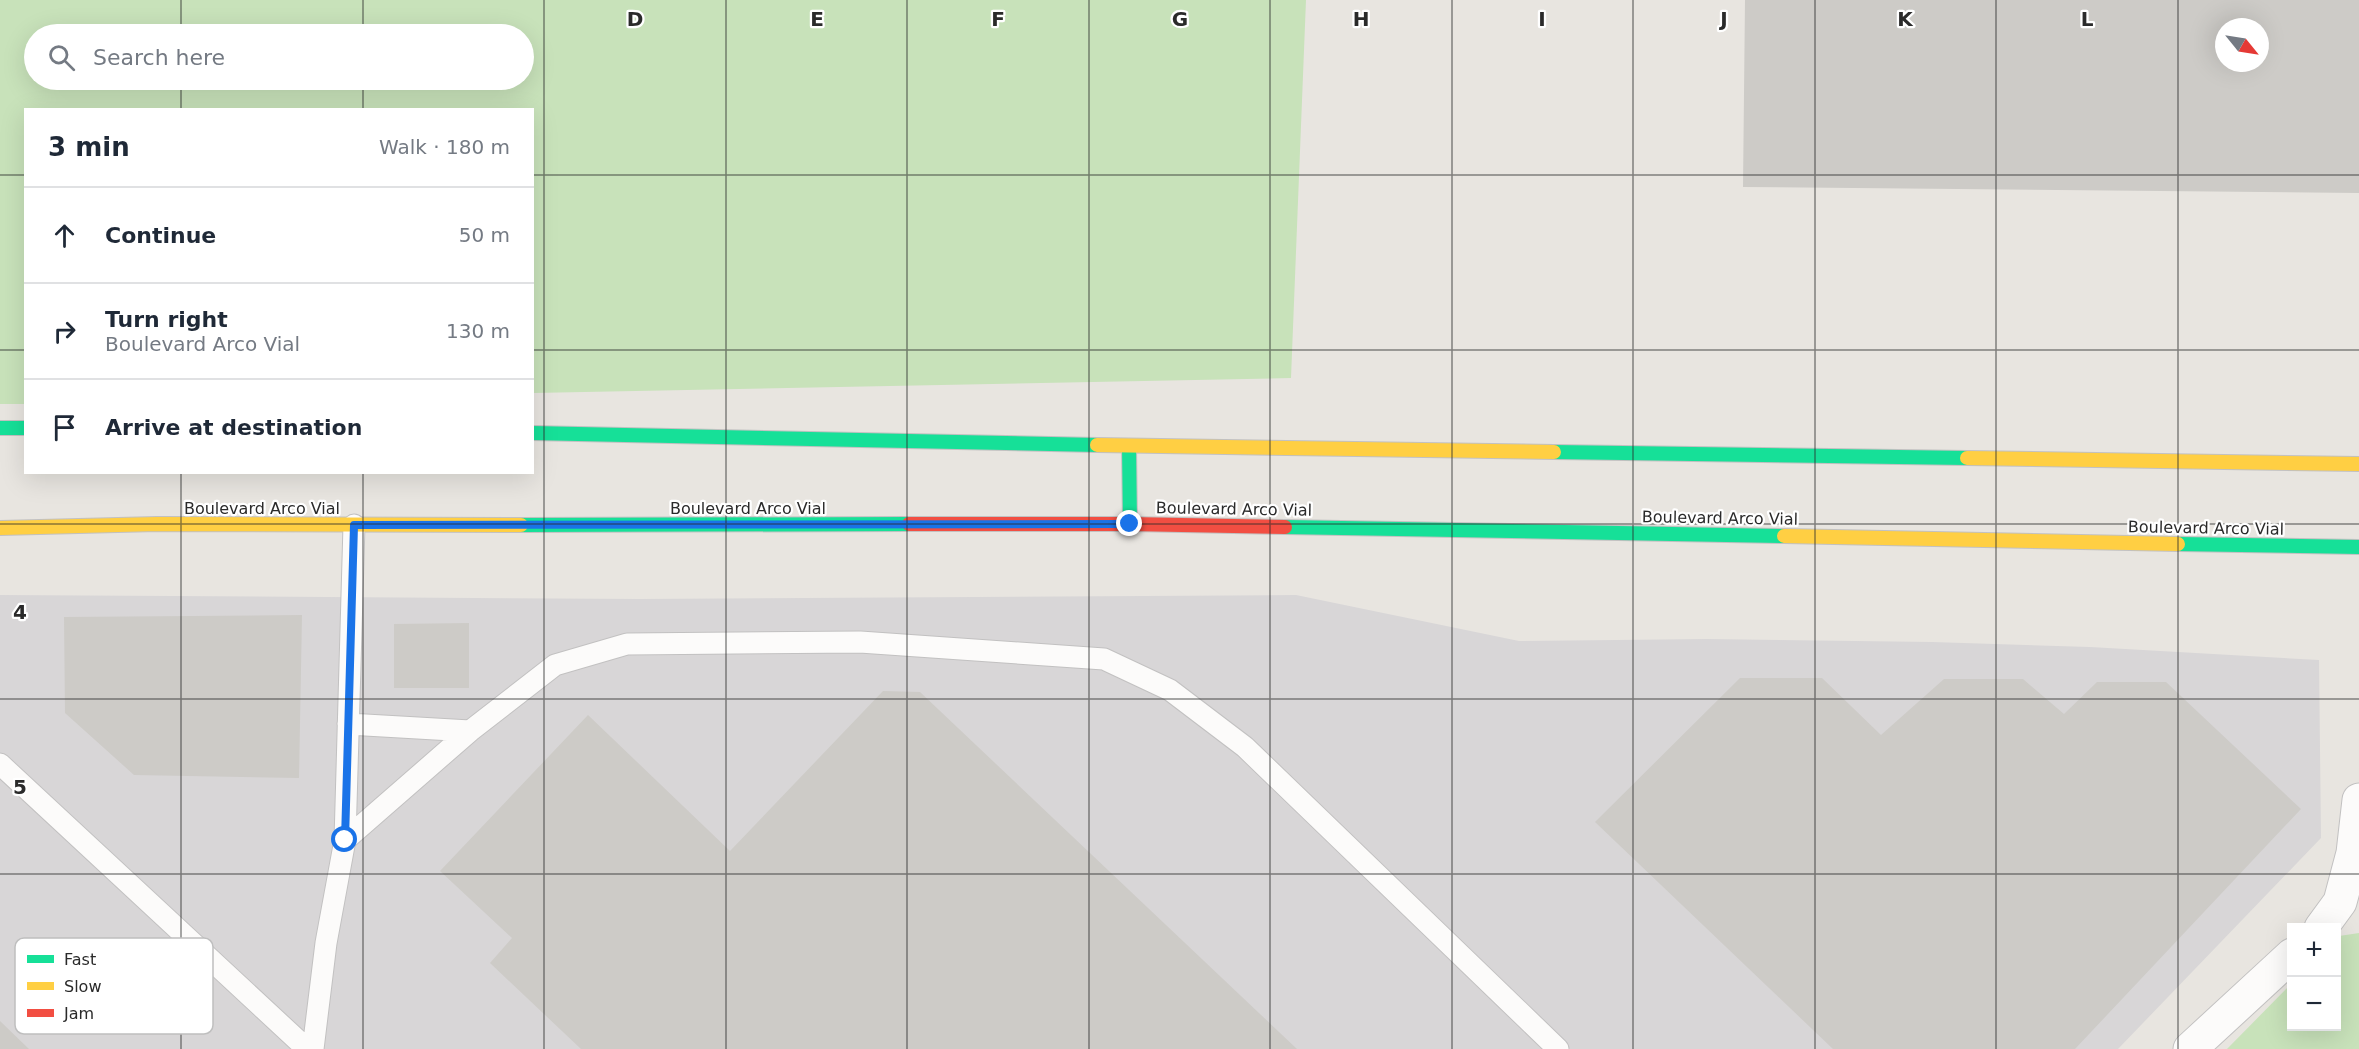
<!DOCTYPE html>
<meta charset="utf-8">
<style>
body{margin:0;font-family:"DejaVu Sans",sans-serif;background:#f2f2f3;color:#1f2937}
.controls{position:absolute;right:18px;bottom:18px;display:grid;overflow:hidden;border-radius:0px;box-shadow:0 6px 24px #0002}
.controls button{width:54px;height:54px;display:grid;place-items:center;padding:0;border:0;border-bottom:2px solid #e0e1e3;background:#fff;color:#1f2937;font:30px sans-serif}
.compass{position:absolute;left:2215px;top:18px;width:54px;height:54px;border-radius:50%;background:#fff;box-shadow:0 6px 24px #0002;rotate:120deg}
.stop{position:absolute;width:18px;height:18px;margin:-14px;border:4px solid #1a73e8;border-radius:50%;background:#fff}
.stop.end{background:#1a73e8;border-color:#fff;box-shadow:0 2px 6px #0008}
.list{margin:0;padding:0;list-style:none}
h2{display:flex;justify-content:space-between;align-items:center;height:78px;margin:0;padding:0 24px;font-size:26px}
h2 small{font-size:20px;font-weight:400;color:#747a83}
.list li{display:grid;grid-template-columns:39px 1fr auto;gap:18px;align-items:center;box-sizing:border-box;height:96px;padding:0 24px;border-top:2px solid #e0e1e3}
.list b{display:block;font-size:22px;white-space:nowrap}
.list p{margin:0;font-size:20px;white-space:nowrap;color:#747a83}
.list em{font-size:20px;font-style:normal;color:#747a83}
.icon{flex:none;width:33px;height:33px;fill:none;stroke:currentColor;stroke-width:2;stroke-linecap:round;stroke-linejoin:round}
.map{position:relative;flex:none;width:2359px;height:1049px;overflow:hidden}
.search{position:absolute;background:#fff;box-shadow:0 6px 24px #0002;left:24px;top:24px;width:510px;height:66px;display:flex;align-items:center;gap:15px;box-sizing:border-box;padding:0 21px;border-radius:33px;color:#747a83;font-size:22px}
.panel{position:absolute;background:#fff;box-shadow:0 6px 24px #0002;left:24px;top:108px;width:510px;height:366px;border-radius:0px}
.map>svg:first-child{display:block}
.industrial{fill:#d8d6d7}
.green{fill:#c8e2ba;fill-rule:evenodd}
.building{fill:#cdcbc7;fill-rule:evenodd}
.lines{fill:none;stroke-linecap:round;stroke-linejoin:round}
.lane-casing{stroke:#c2c1c1;stroke-width:23}
.street-casing{stroke:#c2c1c1;stroke-width:35}
.fast-casing{stroke:#c2c1c1;stroke-width:16}
.slow-casing{stroke:#c2c1c1;stroke-width:16}
.jam-casing{stroke:#c2c1c1;stroke-width:16}
.lane{stroke:#fcfbfa;stroke-width:21}
.street{stroke:#fcfbfa;stroke-width:33}
.fast{stroke:#16e098;stroke-width:14}
.slow{stroke:#ffcf43;stroke-width:14}
.jam{stroke:#f24e42;stroke-width:14}
.route{stroke:#1a73e8;stroke-width:8}
.grid{fill:none;stroke:#2a2a2a;stroke-width:1.5;stroke-opacity:0.55}
.labels{text-anchor:middle;dominant-baseline:central;stroke-width:4.5;stroke-linejoin:round;paint-order:stroke}
.street-label{font-size:16px;fill:#2a2a2a;stroke:#fff}
.key{fill:#fff;stroke:#bfbfbf;stroke-width:1.5}
.key-label{font-size:16px;fill:#2a2a2a}
.grid-label{font-size:20px;text-anchor:middle;font-weight:bold;fill:#2a2a2a;stroke:#fff;stroke-width:4.5;stroke-linejoin:round;paint-order:stroke}
</style>
<div class="map">
<svg width="2359" height="1049" viewBox="0 0 2359 1049">
<rect width="100%" height="100%" fill="#e8e5e0"/>
<path class="industrial" d="M 0,595 L 640,599 L 1296,595 L 1519,641 L 1707,639 L 1932,642 L 2090,647 L 2319,660 L 2321,838 L 2118,1049 L 0,1049 Z"/>
<path class="green" d="M 0,0 L 1306,0 L 1291,378 L 533,393 L 532,110 L 26,110 L 25,404 L 0,404 ZM 34,34 L 524,34 L 524,80 L 34,80 Z
M 2359,933 L 2359,1049 L 2227,1049 L 2291,984 L 2292,1026 L 2336,1026 L 2337,939 L 2339,936 Z"/>
<path class="building" d="M 1745,0 L 2359,0 L 2359,193 L 1743,187 ZM 2224,27 L 2260,27 L 2260,63 L 2224,63 Z
M 302,615 L 299,778 L 134,775 L 65,713 L 64,617 Z
M 469,623 L 469,688 L 394,688 L 394,624 Z
M 1740,678 L 1822,678 L 1881,735 L 1944,679 L 2023,679 L 2064,714 L 2097,682 L 2166,682 L 2301,809 L 2075,1049 L 1833,1049 L 1595,822 Z
M 883,691 L 920,692 L 1297,1049 L 581,1049 L 490,963 L 512,938 L 440,871 L 588,715 L 730,851 Z
M 0,1021 L 29,1049 L 0,1049 Z"/>
<g class="lines">
<defs>
<path id="lane" d="M 348,724 L 470,731
M 0,764 L 307,1049
M 345,840 L 470,731 L 555,665 L 627,644 L 860,642 L 1104,659 L 1170,690 L 1245,747 L 1558,1049
M 313,1049 L 326,943 L 345,840 L 354,525"/>
<path id="street" d="M 2321,928 L 2340,902 L 2353,853 L 2359,800
M 2190,1049 L 2292,955"/>
<path id="fast" d="M 0,428 L 26,428
M 532,433 L 1097,445
M 1129,446 L 1130,524
M 1554,452 L 1967,458
M 521,525 L 909,524
M 1285,527 L 1784,536
M 2178,544 L 2359,547"/>
<path id="slow" d="M 1097,445 L 1554,452
M 1967,458 L 2359,464
M 0,528 L 157,524 L 521,525
M 1784,536 L 2178,544"/>
<path id="jam" d="M 909,524 L 1130,524 L 1285,527"/>
</defs>
<use href="#lane" class="lane-casing"/>
<use href="#street" class="street-casing"/>
<use href="#fast" class="fast-casing"/>
<use href="#slow" class="slow-casing"/>
<use href="#jam" class="jam-casing"/>
<use href="#lane" class="lane"/>
<use href="#street" class="street"/>
<use href="#fast" class="fast"/>
<use href="#slow" class="slow"/>
<use href="#jam" class="jam"/>
</g>
<g class="lines">
<path class="route" d="M 345,840 L 354,525 L 1130,524"/>
</g>
<path class="grid" d="M 181,0 L 181,34M 363,0 L 363,34M 544,0 L 544,1049M 726,0 L 726,1049M 907,0 L 907,1049M 1089,0 L 1089,1049M 1270,0 L 1270,1049M 1452,0 L 1452,1049M 1633,0 L 1633,1049M 1815,0 L 1815,1049M 1996,0 L 1996,1049M 2178,0 L 2178,1049M 181,80 L 181,110M 363,80 L 363,110M 0,175 L 26,175M 532,175 L 2359,175M 0,350 L 26,350M 532,350 L 2359,350M 181,472 L 181,1049M 363,472 L 363,1049M 0,524 L 2359,524M 0,699 L 2359,699M 0,874 L 2359,874"/>
<g class="labels">
<g class="street-label">
<text x="262" y="508">Boulevard Arco Vial</text>
<text x="748" y="508">Boulevard Arco Vial</text>
<text transform="translate(1234 509) rotate(1)">Boulevard Arco Vial</text>
<text transform="translate(1720 518) rotate(1)">Boulevard Arco Vial</text>
<text transform="translate(2206 528) rotate(1)">Boulevard Arco Vial</text>
</g>
</g>
<rect x="15" y="938" width="198" height="96" rx="9" class="key"/>
<rect x="27" y="955" width="27" height="8" fill="#16e098"/>
<rect x="27" y="982" width="27" height="8" fill="#ffcf43"/>
<rect x="27" y="1009" width="27" height="8" fill="#f24e42"/>
<g class="key-label">
<text x="64" y="965">Fast</text>
<text x="64" y="992">Slow</text>
<text x="64" y="1019">Jam</text>
</g>
<g class="grid-label">
<text x="635" y="26">D</text>
<text x="817" y="26">E</text>
<text x="998" y="26">F</text>
<text x="1180" y="26">G</text>
<text x="1361" y="26">H</text>
<text x="1542" y="26">I</text>
<text x="1724" y="26">J</text>
<text x="1905" y="26">K</text>
<text x="2087" y="26">L</text>
<text x="20" y="619">4</text>
<text x="20" y="794">5</text>
</g>
</svg>
<div class="controls">
<button>+</button>
<button>−</button>
</div>
<svg class="compass" viewBox="-18 -18 36 36"><path d="M0-13l5 13h-10z" fill="#e53935"/><path d="M0 13l5-13h-10z" fill="#747a83"/></svg>
<div class="stop" style="left:345px;top:840px"></div>
<div class="stop end" style="left:1130px;top:524px"></div>
<div class="search"><svg class="icon" aria-label="search" viewBox="0 0 24 24"><circle cx="10" cy="10" r="6"/><path d="M15 15l6 6"/></svg>Search here</div>
<section class="panel">
<h2>3 min<small>Walk · 180 m</small></h2>
<ul class="list">
<li><svg class="icon" aria-label="ahead" viewBox="0 0 24 24"><path d="M12 20V5M6 11l6-6 6 6"/></svg><div><b>Continue</b></div><em>50 m</em></li>
<li><svg class="icon" aria-label="right" viewBox="0 0 24 24"><path d="M7 20v-9h11M14 6l5 5-5 5"/></svg><div><b>Turn right</b><p>Boulevard Arco Vial</p></div><em>130 m</em></li>
<li><svg class="icon" aria-label="arrive" viewBox="0 0 24 24"><path d="M6 21V4h12l-3 4 3 4H6"/></svg><div><b>Arrive at destination</b></div></li>
</ul>
</section>
</div>
